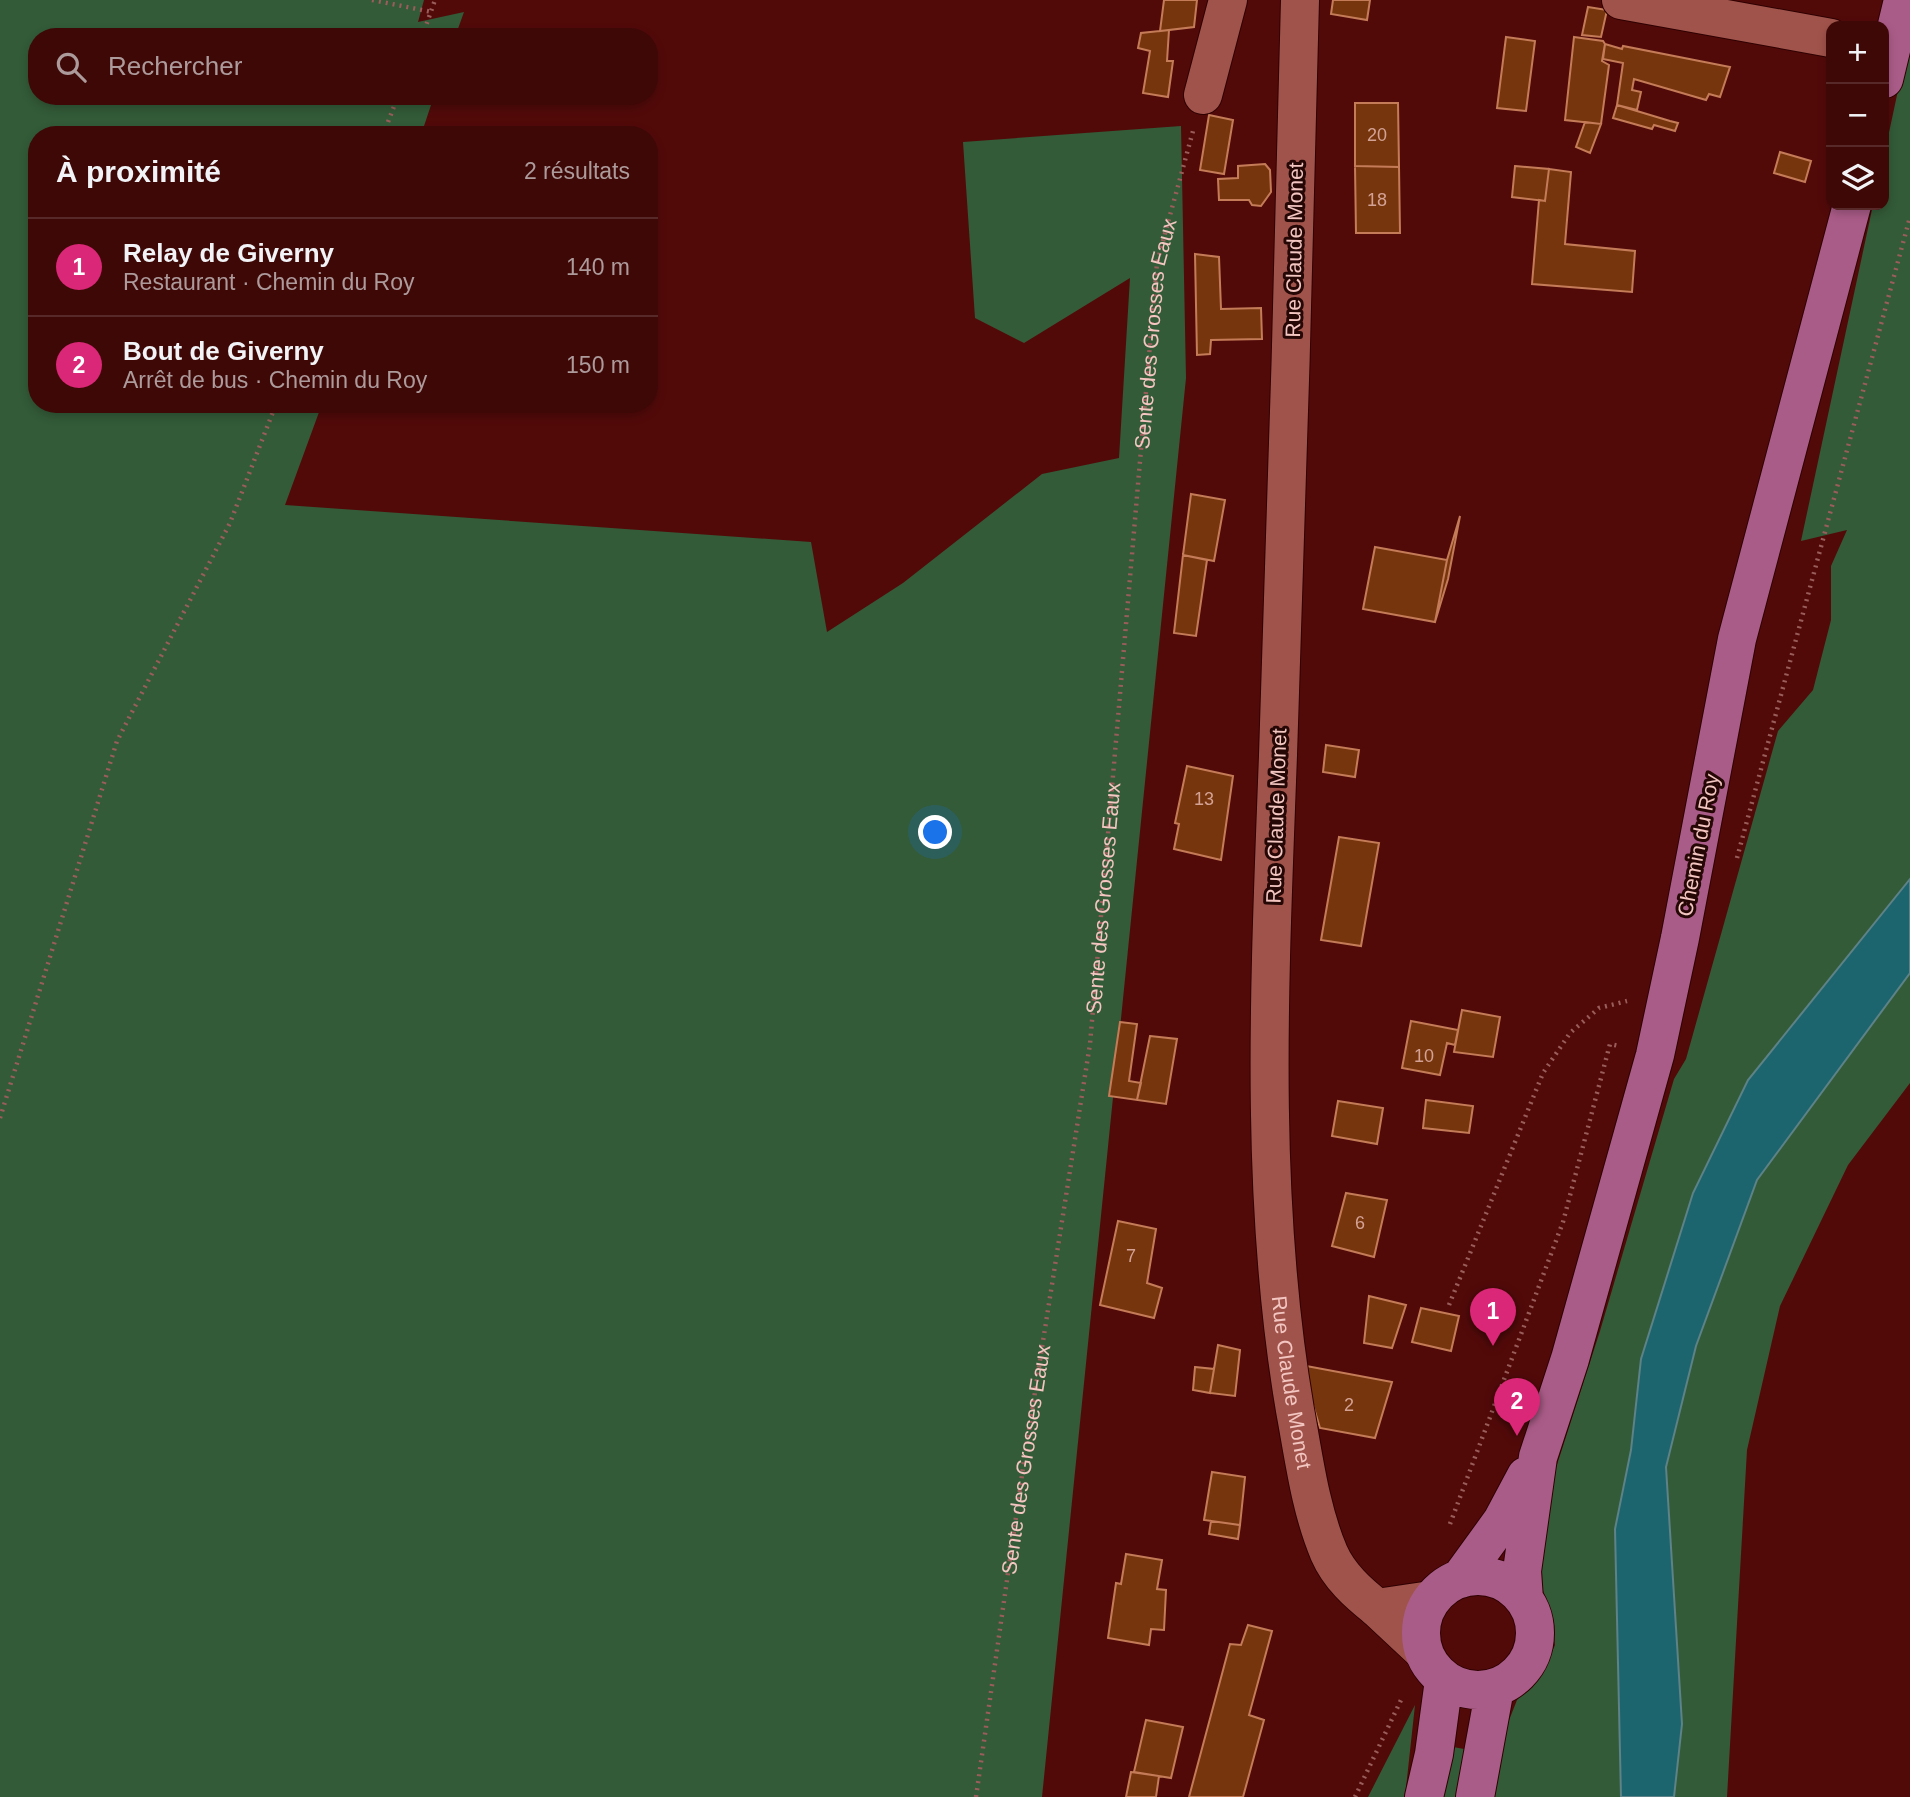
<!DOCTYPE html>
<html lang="fr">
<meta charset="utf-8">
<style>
body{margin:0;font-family:Helvetica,sans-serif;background:#451111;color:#f1f3f6}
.controls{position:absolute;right:21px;top:21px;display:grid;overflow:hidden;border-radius:14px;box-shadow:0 4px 10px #0003}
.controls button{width:63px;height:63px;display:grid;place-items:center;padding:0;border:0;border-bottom:2px solid #572928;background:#3e0807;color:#f1f3f6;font:35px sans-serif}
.you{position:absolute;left:936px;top:833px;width:24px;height:24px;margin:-18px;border:5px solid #fff;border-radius:50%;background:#1a73e8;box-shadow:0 0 0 10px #1a73e833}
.badge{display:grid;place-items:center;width:46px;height:46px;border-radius:50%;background:#db2777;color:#fff;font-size:23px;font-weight:700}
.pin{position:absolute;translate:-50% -58px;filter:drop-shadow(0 2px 4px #0008)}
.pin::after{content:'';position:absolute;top:37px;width:24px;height:21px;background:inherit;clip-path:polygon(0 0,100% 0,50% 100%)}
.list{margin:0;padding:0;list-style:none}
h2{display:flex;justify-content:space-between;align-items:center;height:91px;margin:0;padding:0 28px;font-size:30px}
h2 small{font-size:23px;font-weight:400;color:#ad9a9b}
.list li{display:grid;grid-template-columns:46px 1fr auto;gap:21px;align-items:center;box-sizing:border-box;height:98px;padding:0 28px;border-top:2px solid #572928}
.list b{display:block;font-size:26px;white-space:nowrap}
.list p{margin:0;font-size:23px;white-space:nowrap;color:#ad9a9b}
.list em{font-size:23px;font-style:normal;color:#ad9a9b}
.icon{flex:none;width:38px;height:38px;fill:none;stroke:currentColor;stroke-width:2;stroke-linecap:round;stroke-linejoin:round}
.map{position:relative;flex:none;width:1910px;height:1797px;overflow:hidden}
.search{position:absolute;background:#3e0807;box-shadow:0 4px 10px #0003;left:28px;top:28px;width:630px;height:77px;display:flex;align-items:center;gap:18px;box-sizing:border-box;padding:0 24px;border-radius:28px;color:#ad9a9b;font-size:26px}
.panel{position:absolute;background:#3e0807;box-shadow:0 4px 10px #0003;left:28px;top:126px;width:630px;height:287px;border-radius:28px}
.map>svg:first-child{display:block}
.green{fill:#335b38}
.water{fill:#1d656e;stroke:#5d8287;stroke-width:2}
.building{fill:#76350d;stroke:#c47c58;stroke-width:2}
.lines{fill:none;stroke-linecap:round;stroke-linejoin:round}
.minor-casing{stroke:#2e0000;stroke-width:40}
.major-casing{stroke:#2e0000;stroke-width:40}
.path{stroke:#995d5a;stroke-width:4.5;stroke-dasharray:2 5;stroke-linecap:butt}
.minor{stroke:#a0534b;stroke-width:38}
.major{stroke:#aa5c88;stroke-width:38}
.labels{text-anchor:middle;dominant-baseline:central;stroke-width:6;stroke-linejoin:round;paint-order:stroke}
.number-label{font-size:18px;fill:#d4a294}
.street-label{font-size:21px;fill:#f3c6c1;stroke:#250706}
</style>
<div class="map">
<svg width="1910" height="1797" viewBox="0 0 1910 1797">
<rect width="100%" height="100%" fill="#520a09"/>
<path class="green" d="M 0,0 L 424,0 L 418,22 L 464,12 L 455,37 L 37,37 L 37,96 L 434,96 L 421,135 L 37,135 L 37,404 L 322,404 L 285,505 L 811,542 L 827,632 L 903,583 L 1042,474 L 1119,458 L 1130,278 L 1024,343 L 975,318 L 963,142 L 1181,126 L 1186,378 L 1042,1797 L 0,1797 Z
M 1910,34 L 1910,879 L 1748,1080 L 1693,1193 L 1641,1359 L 1631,1450 L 1615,1529 L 1621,1797 L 1491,1797 L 1502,1738 L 1517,1700 L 1541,1675 L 1555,1645 L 1550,1608 L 1539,1581 L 1554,1474 L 1600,1331 L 1674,1079 L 1686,1059 L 1778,731 L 1813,690 L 1831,620 L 1831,566 L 1847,530 L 1801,541 L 1873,205 L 1884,205 L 1884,156 Z
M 1910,973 L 1910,1083 L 1848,1165 L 1780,1306 L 1747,1450 L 1727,1797 L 1674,1797 L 1682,1724 L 1666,1467 L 1696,1346 L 1757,1180 Z
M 1415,1705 L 1405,1797 L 1368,1797 Z
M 1448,1746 L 1464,1749 L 1458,1797 L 1437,1797 Z"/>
<path class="water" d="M 1910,879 L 1910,973 L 1757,1180 L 1696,1346 L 1666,1467 L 1682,1724 L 1674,1797 L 1621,1797 L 1615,1529 L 1631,1450 L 1641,1359 L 1693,1193 L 1748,1080 Z"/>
<path class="building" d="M 1164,0 L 1197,0 L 1194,27 L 1160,31 Z
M 1333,0 L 1370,0 L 1367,20 L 1331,14 Z
M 1588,7 L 1607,10 L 1601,37 L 1582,35 Z
M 1169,30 L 1167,61 L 1173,61 L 1168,97 L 1143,93 L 1150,51 L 1138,48 L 1141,33 Z
M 1506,37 L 1535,41 L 1526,111 L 1497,108 Z
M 1574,37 L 1603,41 L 1605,44 L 1602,61 L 1609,65 L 1601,124 L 1565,120 Z
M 1605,44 L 1622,49 L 1623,46 L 1730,67 L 1720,97 L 1709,94 L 1706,100 L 1634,79 L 1632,90 L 1641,92 L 1637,110 L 1617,105 L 1623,63 L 1603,59 Z
M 1355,103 L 1398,103 L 1399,167 L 1355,166 Z
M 1617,105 L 1670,121 L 1678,123 L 1675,131 L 1654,125 L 1652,129 L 1613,118 Z
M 1209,115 L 1233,120 L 1224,174 L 1200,170 Z
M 1585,122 L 1601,124 L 1590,153 L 1576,147 Z
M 1780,152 L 1811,161 L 1805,182 L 1774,173 Z
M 1265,164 L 1270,170 L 1271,192 L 1261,206 L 1252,205 L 1249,200 L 1219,200 L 1218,179 L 1238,178 L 1238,166 Z
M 1355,166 L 1399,167 L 1400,233 L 1356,233 Z
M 1515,166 L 1549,169 L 1545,201 L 1512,197 Z
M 1549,169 L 1571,172 L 1565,244 L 1635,251 L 1632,292 L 1532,284 L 1539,200 L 1545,201 Z
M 1195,254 L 1219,257 L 1221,309 L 1261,308 L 1262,339 L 1211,340 L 1210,354 L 1197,355 Z
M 1191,494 L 1225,500 L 1214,561 L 1183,555 Z
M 1460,516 L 1448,579 L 1435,622 L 1447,560 Z
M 1375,547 L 1447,560 L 1435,622 L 1363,609 Z
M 1183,555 L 1207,560 L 1196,636 L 1174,633 Z
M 1326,745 L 1359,750 L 1355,777 L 1323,772 Z
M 1187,766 L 1233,776 L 1221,860 L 1174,849 L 1179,824 L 1175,823 Z
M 1339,837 L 1379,843 L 1361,946 L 1321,940 Z
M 1462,1010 L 1500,1017 L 1493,1057 L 1454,1052 Z
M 1411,1021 L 1458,1030 L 1455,1045 L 1447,1043 L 1440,1075 L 1402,1068 Z
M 1120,1022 L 1137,1024 L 1129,1081 L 1141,1083 L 1137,1100 L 1109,1096 Z
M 1150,1036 L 1177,1039 L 1166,1104 L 1137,1100 Z
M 1426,1100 L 1473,1106 L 1469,1133 L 1423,1128 Z
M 1338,1101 L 1383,1108 L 1377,1144 L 1332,1136 Z
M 1346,1193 L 1387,1200 L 1374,1257 L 1332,1246 Z
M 1118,1221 L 1156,1229 L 1147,1283 L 1162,1288 L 1154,1318 L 1100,1305 Z
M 1369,1296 L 1406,1305 L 1392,1348 L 1364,1343 Z
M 1421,1308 L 1459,1316 L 1451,1351 L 1412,1342 Z
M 1218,1345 L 1240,1350 L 1235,1396 L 1210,1393 Z
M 1301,1365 L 1392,1382 L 1375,1438 L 1320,1428 Z
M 1195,1367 L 1214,1369 L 1210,1393 L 1193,1390 Z
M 1212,1472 L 1245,1477 L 1240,1525 L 1204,1520 Z
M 1211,1521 L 1240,1525 L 1238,1539 L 1209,1534 Z
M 1126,1554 L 1162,1560 L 1157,1589 L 1166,1590 L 1164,1630 L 1151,1629 L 1149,1645 L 1108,1638 L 1116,1583 L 1121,1584 Z
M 1248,1625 L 1272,1631 L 1249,1715 L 1264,1720 L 1243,1797 L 1189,1797 L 1230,1644 L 1241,1645 Z
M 1146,1720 L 1183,1727 L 1171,1778 L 1134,1772 Z
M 1131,1772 L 1159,1776 L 1156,1797 L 1126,1797 Z"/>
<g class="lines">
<defs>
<g id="minor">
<path id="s2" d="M 1300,0 C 1294,252 1287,503 1278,755 C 1270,973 1258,1194 1295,1410 C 1304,1458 1310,1508 1329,1553 C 1339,1576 1358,1593 1377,1608"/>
<path d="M 1621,0 L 1831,38"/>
<path d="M 1203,95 L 1228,0"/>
<path d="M 1423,1651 L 1377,1608 L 1431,1600"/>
</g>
<path id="major" d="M 1884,79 L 1903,0
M1421 1633a57 57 0 1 1 114 0a57 57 0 1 1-114 0Z
M 1460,1579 L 1502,1521 L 1526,1476
M 1524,1599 L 1522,1571 L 1538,1457 L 1570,1359 L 1655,1055 L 1680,938 L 1737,639 L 1852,205
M 1424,1797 L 1434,1754 L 1444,1680
M 1475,1797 L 1495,1688"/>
</defs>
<use href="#minor" class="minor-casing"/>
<use href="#major" class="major-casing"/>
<g class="path">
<path d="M 372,0 L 432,12"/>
<path d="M 422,37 L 435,0"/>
<path d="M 383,135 L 398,96"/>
<path d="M 1737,858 L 1910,217"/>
<path d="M 0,1118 L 117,741 L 230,523 L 276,404"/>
<path d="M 1449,1305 L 1543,1073 L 1570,1033 L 1599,1008 L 1627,1001"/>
<path d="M 1450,1524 L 1563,1222 L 1610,1044 L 1619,1046"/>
<path id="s1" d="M 976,1797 L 1023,1468 L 1090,1044 L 1157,263 L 1193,131"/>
<path d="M 1355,1797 L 1401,1700"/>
</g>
<use href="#minor" class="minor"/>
<use href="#major" class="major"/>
</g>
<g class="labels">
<g class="number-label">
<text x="1377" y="135">20</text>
<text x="1377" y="200">18</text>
<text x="1204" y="799">13</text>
<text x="1424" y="1056">10</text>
<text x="1360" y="1223">6</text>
<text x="1131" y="1256">7</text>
<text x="1349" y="1405">2</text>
</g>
<g class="street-label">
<text transform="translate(1294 250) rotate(-89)">Rue Claude Monet</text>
<text stroke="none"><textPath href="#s1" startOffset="1475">Sente des Grosses Eaux</textPath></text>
<text transform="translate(1276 816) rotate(-88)">Rue Claude Monet</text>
<text transform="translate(1698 845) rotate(-79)">Chemin du Roy</text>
<text stroke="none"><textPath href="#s1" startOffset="908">Sente des Grosses Eaux</textPath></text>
<text stroke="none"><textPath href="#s2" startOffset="1384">Rue Claude Monet</textPath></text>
<text stroke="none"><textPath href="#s1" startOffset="341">Sente des Grosses Eaux</textPath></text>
</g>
</g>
</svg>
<div class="controls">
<button>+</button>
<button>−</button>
<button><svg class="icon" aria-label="layers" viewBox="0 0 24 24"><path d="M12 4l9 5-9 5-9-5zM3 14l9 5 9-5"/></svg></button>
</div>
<div class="you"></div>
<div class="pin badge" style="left:1493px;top:1346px">1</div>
<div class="pin badge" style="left:1517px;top:1436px">2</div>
<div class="search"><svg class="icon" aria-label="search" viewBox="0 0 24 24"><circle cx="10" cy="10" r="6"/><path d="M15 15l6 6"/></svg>Rechercher</div>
<section class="panel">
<h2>À proximité<small>2 résultats</small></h2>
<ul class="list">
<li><span class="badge">1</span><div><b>Relay de Giverny</b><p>Restaurant · Chemin du Roy</p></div><em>140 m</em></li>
<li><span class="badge">2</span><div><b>Bout de Giverny</b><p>Arrêt de bus · Chemin du Roy</p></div><em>150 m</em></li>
</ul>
</section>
</div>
